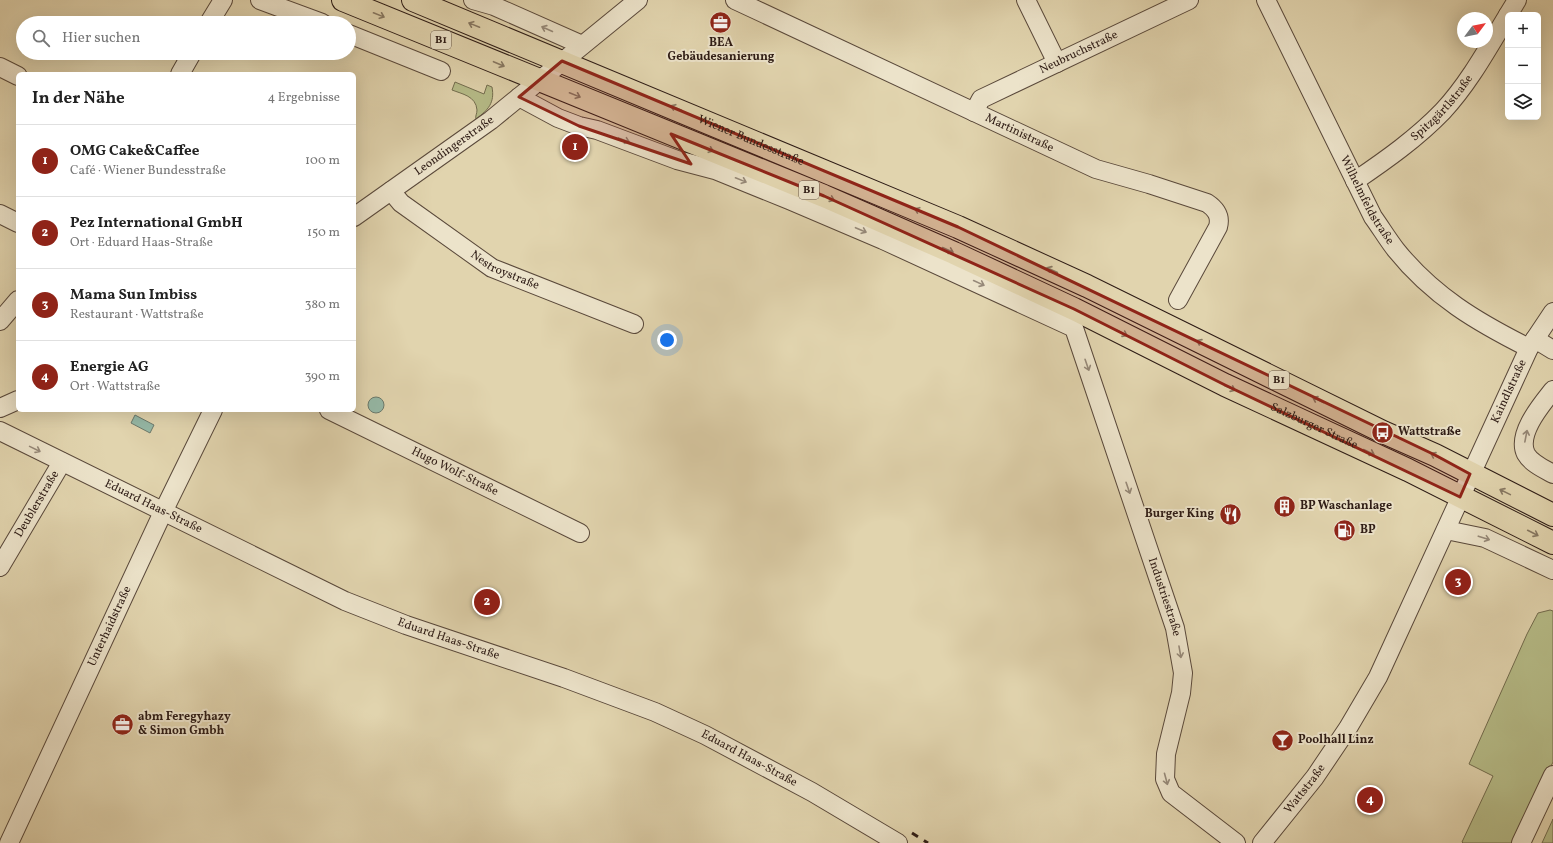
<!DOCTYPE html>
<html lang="de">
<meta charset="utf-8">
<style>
body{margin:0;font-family:Vollkorn,serif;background:#f2f2f2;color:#222}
.controls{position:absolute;right:12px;top:12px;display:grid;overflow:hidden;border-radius:6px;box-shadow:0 4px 16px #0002}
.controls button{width:36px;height:36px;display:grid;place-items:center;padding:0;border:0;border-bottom:1px solid #e0e0e0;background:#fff;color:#222;font:20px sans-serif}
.compass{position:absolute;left:1457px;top:12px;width:36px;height:36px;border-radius:50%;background:#fff;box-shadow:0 4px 16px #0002;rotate:58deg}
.you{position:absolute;left:667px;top:340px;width:14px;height:14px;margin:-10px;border:3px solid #fff;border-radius:50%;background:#1a73e8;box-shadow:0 0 0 6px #1a73e833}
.badge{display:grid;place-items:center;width:26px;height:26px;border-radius:50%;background:#8f2418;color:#fff;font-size:13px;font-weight:700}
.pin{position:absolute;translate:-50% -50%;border:2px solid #fff;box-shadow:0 1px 4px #0006}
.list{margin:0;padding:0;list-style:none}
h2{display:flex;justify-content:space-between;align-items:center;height:52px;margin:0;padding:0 16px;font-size:17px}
h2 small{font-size:13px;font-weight:400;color:#767676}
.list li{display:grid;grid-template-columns:26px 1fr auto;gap:12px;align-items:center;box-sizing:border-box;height:72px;padding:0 16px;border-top:1px solid #e0e0e0}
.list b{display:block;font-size:15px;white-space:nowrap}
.list p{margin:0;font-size:13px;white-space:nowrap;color:#767676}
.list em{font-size:13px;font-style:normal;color:#767676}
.icon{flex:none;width:22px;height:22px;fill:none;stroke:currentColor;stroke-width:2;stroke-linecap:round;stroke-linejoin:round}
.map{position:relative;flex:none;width:1553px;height:843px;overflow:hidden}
.search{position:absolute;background:#fff;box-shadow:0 4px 16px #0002;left:16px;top:16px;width:340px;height:44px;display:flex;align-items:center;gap:10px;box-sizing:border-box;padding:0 14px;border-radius:22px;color:#767676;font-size:15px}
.panel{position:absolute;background:#fff;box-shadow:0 4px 16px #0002;left:16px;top:72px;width:340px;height:340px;border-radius:6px}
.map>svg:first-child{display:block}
.green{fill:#b6bc88;stroke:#726c4e}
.water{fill:#95b8a6;stroke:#6b796c}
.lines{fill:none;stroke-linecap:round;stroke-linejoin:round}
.minor-casing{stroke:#5a493b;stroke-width:20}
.major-casing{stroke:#2d1b15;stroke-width:24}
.minor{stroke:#ece3ca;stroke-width:18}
.major{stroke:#e1d4ae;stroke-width:22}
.rail{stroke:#2d1b15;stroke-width:3;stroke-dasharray:7 7;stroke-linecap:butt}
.oneway{stroke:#877862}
.oneway2{stroke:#968979}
.marked{fill:#8f2418;fill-opacity:0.2;stroke:#8f2418;stroke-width:3;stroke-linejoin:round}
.labels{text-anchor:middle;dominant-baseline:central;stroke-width:4;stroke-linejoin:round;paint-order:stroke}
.shield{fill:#ece3ca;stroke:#66574b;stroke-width:1}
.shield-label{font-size:11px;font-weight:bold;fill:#2d1b15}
.poi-label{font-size:12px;font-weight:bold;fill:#2d1b15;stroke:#ece3ca;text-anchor:start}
.street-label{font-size:12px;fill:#2d1b15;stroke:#ece3ca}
</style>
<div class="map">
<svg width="1553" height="843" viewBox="0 0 1553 843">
<rect width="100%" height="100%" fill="#e1d4ae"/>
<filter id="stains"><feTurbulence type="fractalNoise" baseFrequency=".005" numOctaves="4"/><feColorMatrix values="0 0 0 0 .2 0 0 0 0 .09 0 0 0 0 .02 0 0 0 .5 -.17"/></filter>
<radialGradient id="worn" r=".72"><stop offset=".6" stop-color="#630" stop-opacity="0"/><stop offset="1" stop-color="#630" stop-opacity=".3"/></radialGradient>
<path class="green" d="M 455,82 L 484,94 L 487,85 L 492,87 C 495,103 488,110 476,119 C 475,116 477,114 477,110 C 476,96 462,94 452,90 Z
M 1550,610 L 1553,611 L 1553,762 L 1515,843 L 1463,843 L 1462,842 L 1493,776 L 1469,764 L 1527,634 L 1538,613 Z
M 1553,819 L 1553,843 L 1542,843 Z"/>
<path class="water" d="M368 405a8 8 0 1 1 16 0a8 8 0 1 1-16 0Z
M 135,415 L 154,425 L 150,433 L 131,423 Z"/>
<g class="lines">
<defs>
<g id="minor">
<path d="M 260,0 L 322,23"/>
<path d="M 473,0 L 494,6 L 582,45"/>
<path id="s1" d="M 735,0 L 1096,169 L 1149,184 L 1207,203 C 1216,209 1221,216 1218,227 L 1178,300"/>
<path d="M 1026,0 L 1057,63"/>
<path id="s2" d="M 1266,0 L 1373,217 C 1381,228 1388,240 1396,250 C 1433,296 1477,322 1529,348"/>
<path d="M 1508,15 L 1517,0"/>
<path d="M 209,23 L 223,0"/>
<path d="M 349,34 L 441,71"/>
<path d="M 0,67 L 18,76"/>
<path d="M 180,74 L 192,53"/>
<path id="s3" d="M 519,97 L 558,118 L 579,126 L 597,130 L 677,160 L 715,170 L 789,200 L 883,240 L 1074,328 L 1175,628 L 1183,673 L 1181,693 L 1166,754 L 1165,779 L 1171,793 L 1236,843"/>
<path id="s4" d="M 974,112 L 981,99 L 1189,0"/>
<path id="s5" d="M 1355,181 C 1386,160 1417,138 1443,111 C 1469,83 1488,48 1508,15"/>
<path id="s6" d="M 391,191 L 401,203 L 492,268 L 634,324"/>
<path d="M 0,214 L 18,223"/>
<path id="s7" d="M 354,217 L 491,120 L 638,0"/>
<path d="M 0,321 L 18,300"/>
<path d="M 1535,339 L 1553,350"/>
<path d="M 1553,390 C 1542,404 1516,434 1526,454 C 1531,463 1544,469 1553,474"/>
<path d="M 0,408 L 18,400"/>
<path id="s8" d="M 329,410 L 580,533"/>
<path id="s9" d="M 0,431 L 345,601 L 406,625 L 564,678 L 655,712 L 705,735 L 812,792 L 898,843"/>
<path d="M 1446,530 L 1485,538 L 1553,570"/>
<path id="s10" d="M 0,567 L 62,462"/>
<path id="s11" d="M 9,843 L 163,512 L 213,410"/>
<path id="s12" d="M 1262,843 L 1315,777 L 1348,728 L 1378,677 L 1529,348 L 1553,312"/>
<path d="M 1521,843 L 1553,775"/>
</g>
<g id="major">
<path id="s13" d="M 343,0 L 824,196 L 954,253 L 1074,309 L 1225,385 L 1408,470 L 1553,543"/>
<path id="s14" d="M 413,0 L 958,227 L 1087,286 L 1383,432 L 1435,455 L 1553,515"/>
</g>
</defs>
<use href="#minor" class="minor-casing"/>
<use href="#major" class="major-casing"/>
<use href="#minor" class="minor"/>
<use href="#major" class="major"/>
<path class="rail" d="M 912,833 L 928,843"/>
</g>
<defs><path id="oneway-shaft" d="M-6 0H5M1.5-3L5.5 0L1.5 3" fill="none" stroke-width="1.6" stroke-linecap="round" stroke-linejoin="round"/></defs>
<g class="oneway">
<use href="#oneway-shaft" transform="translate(379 15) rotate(22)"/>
<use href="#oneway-shaft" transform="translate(474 25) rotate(-158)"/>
<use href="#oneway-shaft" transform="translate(499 64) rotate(23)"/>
<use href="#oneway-shaft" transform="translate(575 95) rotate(22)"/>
<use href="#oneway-shaft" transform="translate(676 108) rotate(-157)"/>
<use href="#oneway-shaft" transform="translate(708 149) rotate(22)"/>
<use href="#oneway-shaft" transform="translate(829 198) rotate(24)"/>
<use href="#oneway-shaft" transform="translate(920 211) rotate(-157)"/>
<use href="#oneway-shaft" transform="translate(948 250) rotate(24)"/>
<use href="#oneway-shaft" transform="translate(1052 270) rotate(-155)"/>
<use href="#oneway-shaft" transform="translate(1122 333) rotate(27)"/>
<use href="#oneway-shaft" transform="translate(1202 343) rotate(-154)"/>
<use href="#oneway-shaft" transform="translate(1230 388) rotate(25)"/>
<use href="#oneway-shaft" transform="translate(1318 400) rotate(-154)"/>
<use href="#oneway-shaft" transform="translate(1369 452) rotate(25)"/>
<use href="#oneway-shaft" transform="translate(1436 456) rotate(-153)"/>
<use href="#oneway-shaft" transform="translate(1505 492) rotate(-154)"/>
<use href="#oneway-shaft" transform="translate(1533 533) rotate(27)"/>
</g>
<g class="oneway2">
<use href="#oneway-shaft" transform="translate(547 29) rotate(-156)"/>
<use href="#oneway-shaft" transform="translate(624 140) rotate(20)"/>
<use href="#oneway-shaft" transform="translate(741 180) rotate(22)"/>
<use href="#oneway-shaft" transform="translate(861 230) rotate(23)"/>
<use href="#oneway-shaft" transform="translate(979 283) rotate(25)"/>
<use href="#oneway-shaft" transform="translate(1087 365) rotate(71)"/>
<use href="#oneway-shaft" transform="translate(1526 436) rotate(-79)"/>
<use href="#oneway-shaft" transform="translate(35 449) rotate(26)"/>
<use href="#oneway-shaft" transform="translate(1128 488) rotate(71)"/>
<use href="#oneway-shaft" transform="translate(1484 538) rotate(18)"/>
<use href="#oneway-shaft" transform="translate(1180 652) rotate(80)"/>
<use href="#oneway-shaft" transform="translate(1166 779) rotate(75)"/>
</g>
<path class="marked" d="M 562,61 L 958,227 L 1435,455 L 1470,474 L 1460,497 L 1225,385 L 1074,309 L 824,196 L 671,134 L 691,164 L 579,126 L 519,97 Z"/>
<defs>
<symbol id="office-disc" viewBox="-11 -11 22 22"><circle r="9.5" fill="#8f2418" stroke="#ece3ca"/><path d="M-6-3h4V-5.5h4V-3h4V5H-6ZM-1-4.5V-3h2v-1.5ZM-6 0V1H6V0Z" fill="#fff"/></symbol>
<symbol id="bus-disc" viewBox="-11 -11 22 22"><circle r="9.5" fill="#8f2418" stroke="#ece3ca"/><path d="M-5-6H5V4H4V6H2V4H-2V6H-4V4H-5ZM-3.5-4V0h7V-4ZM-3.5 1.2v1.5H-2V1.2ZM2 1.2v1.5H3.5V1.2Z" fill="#fff"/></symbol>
<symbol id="building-disc" viewBox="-11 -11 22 22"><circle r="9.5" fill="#8f2418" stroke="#ece3ca"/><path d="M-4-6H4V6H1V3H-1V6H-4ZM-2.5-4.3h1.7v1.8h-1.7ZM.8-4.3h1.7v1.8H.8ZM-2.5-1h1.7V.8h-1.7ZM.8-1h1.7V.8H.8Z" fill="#fff"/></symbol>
<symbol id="restaurant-disc" viewBox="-11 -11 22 22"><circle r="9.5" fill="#8f2418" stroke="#ece3ca"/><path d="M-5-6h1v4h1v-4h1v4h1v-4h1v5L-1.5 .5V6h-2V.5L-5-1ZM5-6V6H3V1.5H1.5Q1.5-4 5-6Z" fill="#fff"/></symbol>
<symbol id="fuel-disc" viewBox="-11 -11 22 22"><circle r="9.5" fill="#8f2418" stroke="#ece3ca"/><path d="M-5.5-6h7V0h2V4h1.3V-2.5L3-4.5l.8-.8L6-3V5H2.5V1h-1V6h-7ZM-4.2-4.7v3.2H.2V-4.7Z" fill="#fff"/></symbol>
<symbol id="bar-disc" viewBox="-11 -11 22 22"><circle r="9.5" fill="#8f2418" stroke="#ece3ca"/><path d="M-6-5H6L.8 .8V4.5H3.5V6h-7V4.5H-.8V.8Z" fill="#fff"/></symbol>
</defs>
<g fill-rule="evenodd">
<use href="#office-disc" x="708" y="10" width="25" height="25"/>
<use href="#bus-disc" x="1370" y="420" width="25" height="25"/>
<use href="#building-disc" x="1272" y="494" width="25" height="25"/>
<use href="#restaurant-disc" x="1218" y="502" width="25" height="25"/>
<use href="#fuel-disc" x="1332" y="518" width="25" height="25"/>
<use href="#office-disc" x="110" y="712" width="25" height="25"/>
<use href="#bar-disc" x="1270" y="728" width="25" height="25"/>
</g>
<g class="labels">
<g class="shield">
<rect x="431" y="31" width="20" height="18" rx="3"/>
<rect x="799" y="181" width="20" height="18" rx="3"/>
<rect x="1269" y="371" width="20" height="18" rx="3"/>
</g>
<g class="shield-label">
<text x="441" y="40">B1</text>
<text x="809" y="190">B1</text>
<text x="1279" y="380">B1</text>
</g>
<g class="poi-label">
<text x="721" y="43" text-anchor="middle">BEA<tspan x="721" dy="14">Gebäudesanierung</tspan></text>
<text x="1398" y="432">Wattstraße</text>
<text x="1300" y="506">BP Waschanlage</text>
<text x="1214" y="514" text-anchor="end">Burger King</text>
<text x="1360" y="530">BP</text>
<text x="138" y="717">abm Feregyhazy<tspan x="138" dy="14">&amp; Simon Gmbh</tspan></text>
<text x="1298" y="740">Poolhall Linz</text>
</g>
<g class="street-label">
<text stroke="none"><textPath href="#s4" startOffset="123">Neubruchstraße</textPath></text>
<text stroke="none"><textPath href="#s5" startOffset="114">Spitzgärtlstraße</textPath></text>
<text stroke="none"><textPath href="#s1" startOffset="314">Martinistraße</textPath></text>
<text stroke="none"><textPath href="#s14" startOffset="366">Wiener Bundesstraße</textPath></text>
<text stroke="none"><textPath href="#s7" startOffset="123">Leondingerstraße</textPath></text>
<text stroke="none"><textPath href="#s2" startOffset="224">Wilhelmfeldstraße</textPath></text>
<text stroke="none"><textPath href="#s6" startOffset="140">Nestroystraße</textPath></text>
<text stroke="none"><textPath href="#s12" startOffset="517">Kaindlstraße</textPath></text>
<text stroke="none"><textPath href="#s13" startOffset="1061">Salzburger Straße</textPath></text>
<text stroke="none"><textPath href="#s8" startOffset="140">Hugo Wolf-Straße</textPath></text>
<text stroke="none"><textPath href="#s10" startOffset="73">Deublerstraße</textPath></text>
<text stroke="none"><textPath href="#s9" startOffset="171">Eduard Haas-Straße</textPath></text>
<text stroke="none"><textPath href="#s3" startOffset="886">Industriestraße</textPath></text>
<text stroke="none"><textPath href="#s11" startOffset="239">Unterhaidstraße</textPath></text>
<text stroke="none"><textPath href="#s9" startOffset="495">Eduard Haas-Straße</textPath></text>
<text stroke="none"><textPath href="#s9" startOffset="819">Eduard Haas-Straße</textPath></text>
<text stroke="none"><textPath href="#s12" startOffset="69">Wattstraße</textPath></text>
</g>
</g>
<rect width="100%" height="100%" filter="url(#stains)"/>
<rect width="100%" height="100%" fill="url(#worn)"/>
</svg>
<div class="controls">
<button>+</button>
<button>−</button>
<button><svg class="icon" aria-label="layers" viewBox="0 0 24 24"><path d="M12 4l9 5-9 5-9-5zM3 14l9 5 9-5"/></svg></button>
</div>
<svg class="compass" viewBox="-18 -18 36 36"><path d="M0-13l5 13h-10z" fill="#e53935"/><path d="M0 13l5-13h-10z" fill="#767676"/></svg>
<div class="you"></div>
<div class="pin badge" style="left:575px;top:147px">1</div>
<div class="pin badge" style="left:487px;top:602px">2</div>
<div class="pin badge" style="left:1458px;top:582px">3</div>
<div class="pin badge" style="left:1370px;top:800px">4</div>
<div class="search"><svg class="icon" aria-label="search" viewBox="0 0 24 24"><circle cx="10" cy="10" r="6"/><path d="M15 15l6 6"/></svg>Hier suchen</div>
<section class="panel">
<h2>In der Nähe<small>4 Ergebnisse</small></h2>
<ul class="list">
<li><span class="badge">1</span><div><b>OMG Cake&amp;Caffee</b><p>Café · Wiener Bundesstraße</p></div><em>100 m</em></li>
<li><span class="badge">2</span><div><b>Pez International GmbH</b><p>Ort · Eduard Haas-Straße</p></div><em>150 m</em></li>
<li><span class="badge">3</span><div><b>Mama Sun Imbiss</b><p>Restaurant · Wattstraße</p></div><em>380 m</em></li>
<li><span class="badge">4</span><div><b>Energie AG</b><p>Ort · Wattstraße</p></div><em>390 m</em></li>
</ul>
</section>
</div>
